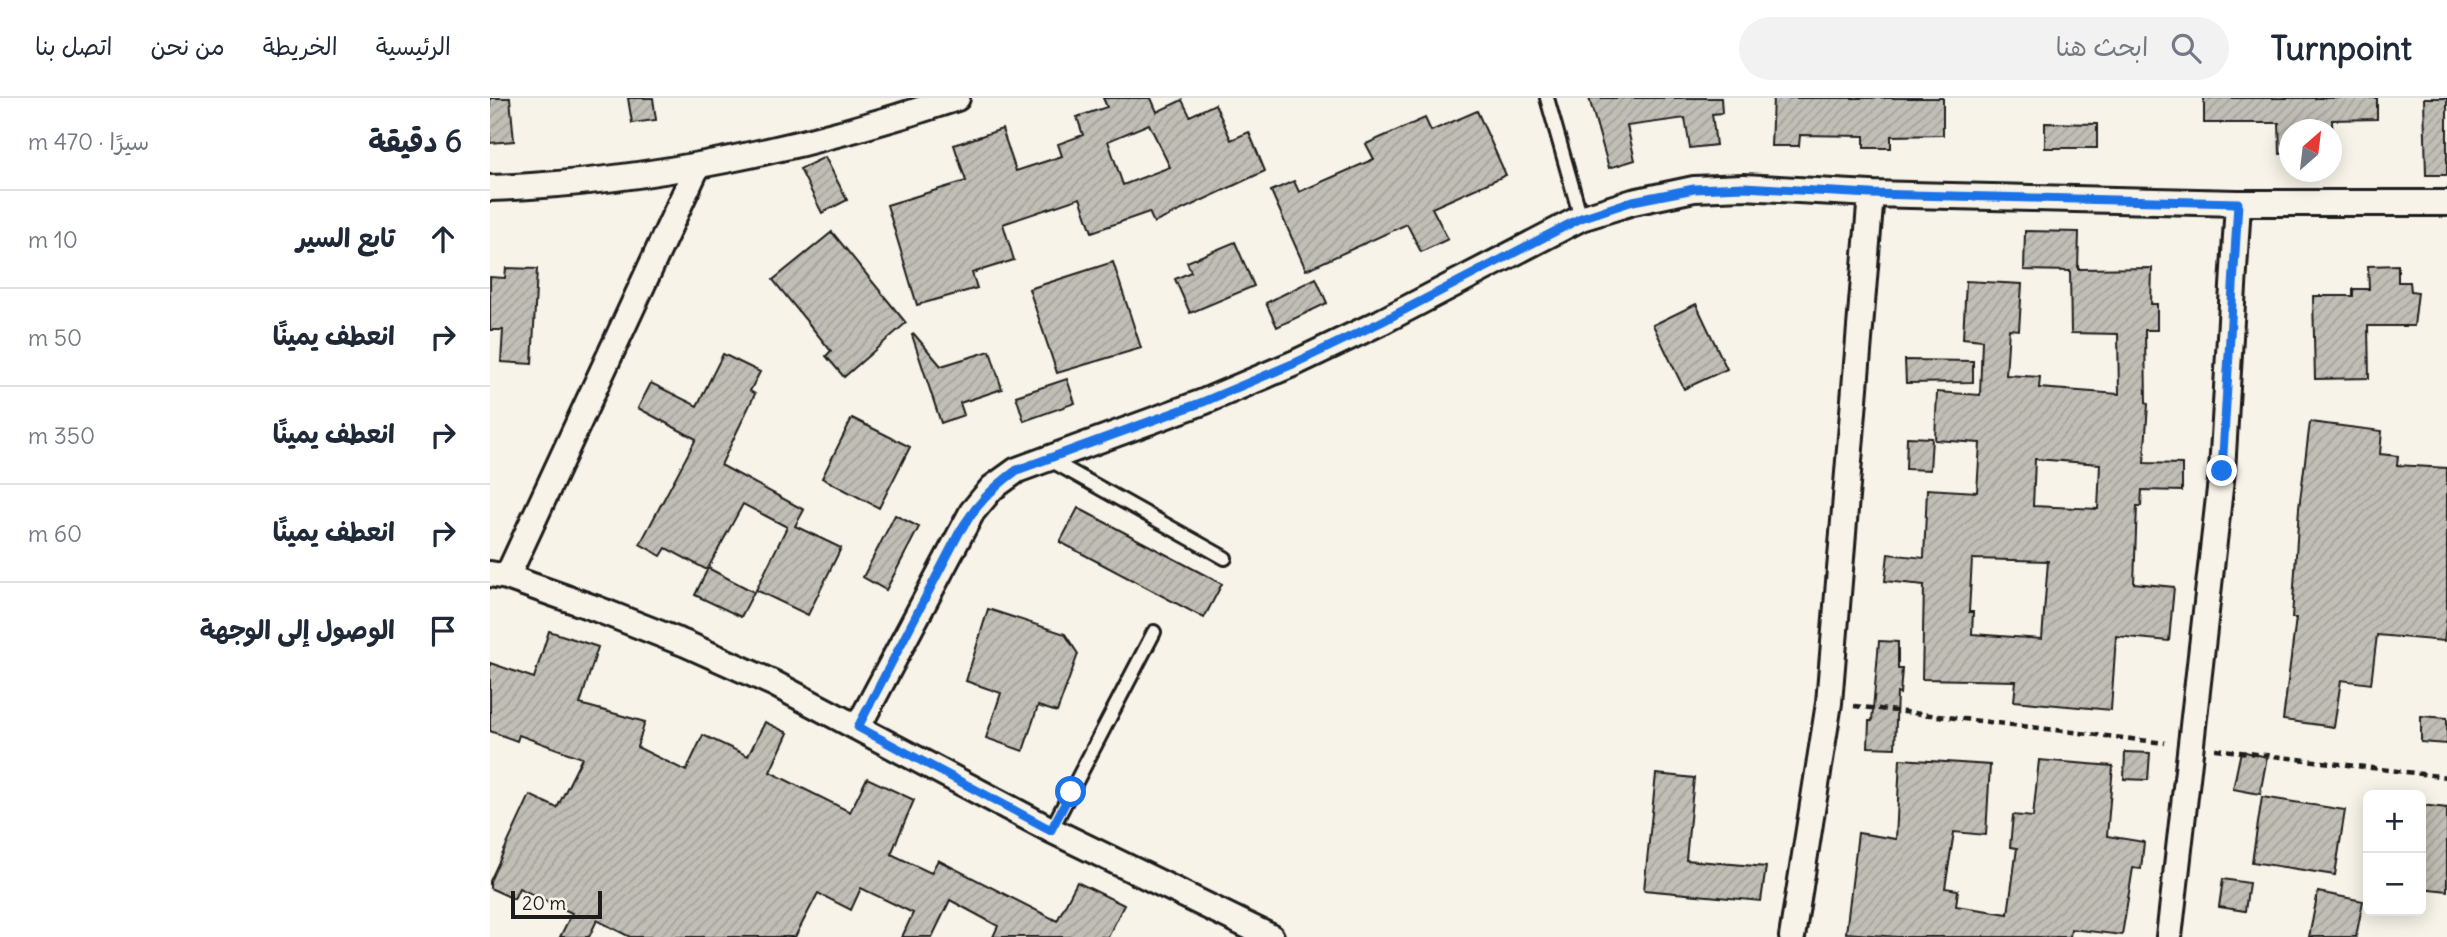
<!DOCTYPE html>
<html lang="ar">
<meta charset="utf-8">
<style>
body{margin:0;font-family:Delius,"Playpen Sans Arabic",sans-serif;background:#f2f2f3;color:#1f2937;direction:rtl}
.controls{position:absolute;right:21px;bottom:21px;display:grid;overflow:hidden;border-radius:10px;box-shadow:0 4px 18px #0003}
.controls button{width:63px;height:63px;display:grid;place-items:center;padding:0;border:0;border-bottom:2px solid #e0e1e3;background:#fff;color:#1f2937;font:35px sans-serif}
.compass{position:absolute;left:1789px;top:21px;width:63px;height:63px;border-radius:50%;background:#fff;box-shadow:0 4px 18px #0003;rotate:28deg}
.scale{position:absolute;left:21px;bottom:18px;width:91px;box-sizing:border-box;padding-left:7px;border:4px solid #1c1c1c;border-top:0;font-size:19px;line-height:24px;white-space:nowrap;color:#1c1c1c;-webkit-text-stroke:5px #f7f3e8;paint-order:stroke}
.stop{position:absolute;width:21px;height:21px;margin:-16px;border:5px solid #1a73e8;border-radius:50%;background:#fff}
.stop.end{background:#1a73e8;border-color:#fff;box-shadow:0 2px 7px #0008}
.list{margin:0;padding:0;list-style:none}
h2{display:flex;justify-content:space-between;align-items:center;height:91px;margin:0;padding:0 28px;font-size:30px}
h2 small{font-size:23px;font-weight:400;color:#747a83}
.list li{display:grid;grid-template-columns:46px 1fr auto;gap:21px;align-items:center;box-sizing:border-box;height:98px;padding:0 28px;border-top:2px solid #e0e1e3}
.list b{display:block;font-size:26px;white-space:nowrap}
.list em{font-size:23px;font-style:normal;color:#747a83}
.icon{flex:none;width:38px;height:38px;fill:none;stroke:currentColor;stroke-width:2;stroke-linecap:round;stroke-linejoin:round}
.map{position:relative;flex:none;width:1957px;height:839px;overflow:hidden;direction:ltr}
header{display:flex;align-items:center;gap:42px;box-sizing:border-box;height:98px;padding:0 35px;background:#fff;border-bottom:2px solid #e0e1e3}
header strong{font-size:33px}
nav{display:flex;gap:38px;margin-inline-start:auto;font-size:24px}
.search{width:490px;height:63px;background:#f2f2f3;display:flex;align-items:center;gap:18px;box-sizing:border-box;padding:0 24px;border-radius:38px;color:#747a83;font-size:26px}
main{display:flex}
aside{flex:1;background:#fff}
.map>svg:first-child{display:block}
.building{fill:url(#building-hatch);stroke:#1c1c1c;stroke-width:2;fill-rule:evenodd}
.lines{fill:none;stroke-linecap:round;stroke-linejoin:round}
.service-casing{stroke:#1c1c1c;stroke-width:18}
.minor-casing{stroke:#1c1c1c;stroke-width:30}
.path{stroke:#1c1c1c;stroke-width:4.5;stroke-dasharray:7 5;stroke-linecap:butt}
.service{stroke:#f7f3e8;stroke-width:12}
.minor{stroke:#f7f3e8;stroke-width:24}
.route{stroke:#1a73e8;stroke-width:9}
</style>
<header>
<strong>Turnpoint</strong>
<div class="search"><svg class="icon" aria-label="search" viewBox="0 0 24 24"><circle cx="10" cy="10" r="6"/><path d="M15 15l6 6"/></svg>ابحث هنا</div>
<nav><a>الرئيسية</a><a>الخريطة</a><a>من نحن</a><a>اتصل بنا</a></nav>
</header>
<main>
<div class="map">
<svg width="1957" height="839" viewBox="0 0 1957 839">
<defs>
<pattern id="building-hatch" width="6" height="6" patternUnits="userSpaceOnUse" patternTransform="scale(1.75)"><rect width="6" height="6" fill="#c0beb5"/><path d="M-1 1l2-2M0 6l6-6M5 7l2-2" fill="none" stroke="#a4a39b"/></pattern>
</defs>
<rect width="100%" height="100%" fill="#f7f3e8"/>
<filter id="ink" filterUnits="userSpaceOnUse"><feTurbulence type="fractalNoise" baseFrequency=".0143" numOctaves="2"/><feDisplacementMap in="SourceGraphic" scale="14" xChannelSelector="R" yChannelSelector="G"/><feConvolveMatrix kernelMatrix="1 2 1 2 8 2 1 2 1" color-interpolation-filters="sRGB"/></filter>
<g filter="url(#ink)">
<path class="building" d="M 0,0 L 20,0 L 24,43 L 0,45 Z
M 138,0 L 163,0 L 166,22 L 142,25 Z
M 613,0 L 661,0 L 667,14 L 692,2 L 700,18 L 725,6 L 741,42 L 759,34 L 775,73 L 664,125 L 659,114 L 602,134 L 590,100 L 513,126 L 524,162 L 482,175 L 487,190 L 427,207 L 397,107 L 476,83 L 464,47 L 512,31 L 526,73 L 572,58 L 568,46 L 593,37 L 587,19 L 617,9 ZM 659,26 L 680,69 L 633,87 L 618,43 Z
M 1099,0 L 1231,0 L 1232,15 L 1222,16 L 1226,47 L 1200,50 L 1195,20 L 1137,28 L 1145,62 L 1119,70 Z
M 1283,0 L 1453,0 L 1453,37 L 1401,38 L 1401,50 L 1374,50 L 1374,38 L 1310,37 L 1309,48 L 1281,48 Z
M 1714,0 L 1887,0 L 1887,21 L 1842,22 L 1843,56 L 1842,32 L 1800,32 L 1800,55 L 1790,56 L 1789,25 L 1714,25 Z
M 1934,0 L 1957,0 L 1957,77 L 1936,77 Z
M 987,13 L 1016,77 L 942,110 L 958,141 L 931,154 L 917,126 L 816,172 L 781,93 L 804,83 L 809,94 L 884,61 L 876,46 L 935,20 L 941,33 Z
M 1555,25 L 1607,26 L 1607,50 L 1555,50 Z
M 335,59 L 357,102 L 332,115 L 310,71 Z
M 1535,133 L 1589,134 L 1588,171 L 1662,170 L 1661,206 L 1667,206 L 1667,232 L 1655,232 L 1656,305 L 1658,306 L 1654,365 L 1692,366 L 1692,393 L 1652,392 L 1651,408 L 1647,408 L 1644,485 L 1684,489 L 1679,543 L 1626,538 L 1621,612 L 1524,603 L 1526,583 L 1432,581 L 1434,487 L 1395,483 L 1398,456 L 1434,460 L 1437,391 L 1487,394 L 1490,345 L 1445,342 L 1447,294 L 1490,297 L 1492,242 L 1473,240 L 1476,183 L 1532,186 L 1529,232 L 1519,231 L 1516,277 L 1550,279 L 1549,290 L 1629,296 L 1628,236 L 1581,235 L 1580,173 L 1534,172 ZM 1545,361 L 1610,366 L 1608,411 L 1543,408 ZM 1482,461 L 1558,463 L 1552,541 L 1482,536 L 1483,514 L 1479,514 Z
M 342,134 L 416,225 L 354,279 L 336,258 L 341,253 L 283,182 Z
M 745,144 L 764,188 L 700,215 L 685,181 L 701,174 L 697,164 Z
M 623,164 L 651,250 L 567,275 L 539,191 Z
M 1908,167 L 1908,184 L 1920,184 L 1921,193 L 1928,194 L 1924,228 L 1878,228 L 1879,280 L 1825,281 L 1823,198 L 1863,198 L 1863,191 L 1879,191 L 1878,168 Z
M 16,170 L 47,171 L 42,266 L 11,264 L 13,232 L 0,232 L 0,179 L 15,180 Z
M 826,180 L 837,205 L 787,229 L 776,205 Z
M 1206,206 L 1237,271 L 1194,291 L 1163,227 Z
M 424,236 L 451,268 L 500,253 L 512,291 L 470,305 L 474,317 L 451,325 L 422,237 Z
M 233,256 L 270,274 L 260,293 L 265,296 L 231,367 L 314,412 L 305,428 L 351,450 L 318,517 L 266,492 L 297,429 L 253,406 L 217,472 L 176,450 L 171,458 L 150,446 L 206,341 L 148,310 L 161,285 L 207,308 Z
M 1415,262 L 1483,263 L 1483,284 L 1416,285 Z
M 577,281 L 585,305 L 534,323 L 526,298 Z
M 362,320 L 420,349 L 389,410 L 332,380 Z
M 1820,324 L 1892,333 L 1890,356 L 1908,358 L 1907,367 L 1957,370 L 1957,518 L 1954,543 L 1887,537 L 1881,586 L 1851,582 L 1844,629 L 1793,622 L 1806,520 L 1802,520 L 1809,410 Z
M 1417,339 L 1442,340 L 1440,372 L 1416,371 Z
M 588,410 L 732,486 L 714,520 L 570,444 Z
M 405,417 L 429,429 L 396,492 L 373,479 Z
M 218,470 L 264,494 L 251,519 L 205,497 Z
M 498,511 L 575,536 L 588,556 L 567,614 L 548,608 L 533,653 L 496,640 L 511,595 L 476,583 Z
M 59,533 L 108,549 L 90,606 L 155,624 L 147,649 L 196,673 L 213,637 L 258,658 L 275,624 L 298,635 L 280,674 L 360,714 L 377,680 L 424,702 L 401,756 L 441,775 L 448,762 L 567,823 L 587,784 L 634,807 L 618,839 L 503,839 L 508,828 L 460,802 L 442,839 L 412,839 L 423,815 L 371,790 L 361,812 L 328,795 L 305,839 L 140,839 L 107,822 L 99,839 L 70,839 L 82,815 L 29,790 L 24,801 L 0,790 L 0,783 L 40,697 L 67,710 L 92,660 L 29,637 L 27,643 L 0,633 L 0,565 L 44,580 Z
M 1389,543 L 1408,544 L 1408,571 L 1412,571 L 1410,596 L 1407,595 L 1405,650 L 1378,649 L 1379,623 L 1382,623 Z
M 1931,618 L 1957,620 L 1957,646 L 1931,644 Z
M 1751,653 L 1777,659 L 1770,696 L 1743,691 Z
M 1635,654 L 1660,655 L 1658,682 L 1634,681 Z
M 1410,661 L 1500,667 L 1496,737 L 1464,734 L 1455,790 L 1468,792 L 1466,808 L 1518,816 L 1527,750 L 1520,749 L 1523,717 L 1543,719 L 1549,662 L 1623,668 L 1617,738 L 1654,744 L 1651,771 L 1643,770 L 1632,837 L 1581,831 L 1580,839 L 1408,839 L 1356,835 L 1368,735 L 1406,741 Z
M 1166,676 L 1204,680 L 1196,762 L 1276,769 L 1271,803 L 1154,792 Z
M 1772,699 L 1855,712 L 1845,777 L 1762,764 Z
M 1931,707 L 1957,710 L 1957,793 L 1931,790 Z
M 1733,781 L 1759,785 L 1755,813 L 1729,809 Z
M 1828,794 L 1873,803 L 1866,839 L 1819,839 Z"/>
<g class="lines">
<defs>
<path id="service" d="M 1057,0 L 1091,120
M 560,362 L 735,460
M 561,732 L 664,534"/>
<path id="minor" d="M 0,90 C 156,85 318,50 467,0
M 0,476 L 17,479 L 107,511 L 196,546 L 283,585 L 561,732 L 781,839
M 17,479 L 207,69
M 368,629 L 482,414 L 502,390 L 527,372 L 713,304 L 805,265 L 891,224 L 1091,120 L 1143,104 L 1204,91 L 1254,89 L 1381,96 L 1748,105 L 1957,105
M 1302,839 L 1339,605 L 1381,96
M 1679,839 L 1732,373 L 1748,105"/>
</defs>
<use href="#service" class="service-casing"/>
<use href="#minor" class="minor-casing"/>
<path class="path" d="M 1364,608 L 1675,645
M 1725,651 L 1957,679"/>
<use href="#service" class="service"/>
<use href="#minor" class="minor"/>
</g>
</g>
<g class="lines" filter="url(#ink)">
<path class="route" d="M 581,694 L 561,732 L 368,629 L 469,435 C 486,407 501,391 527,372 L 713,304 L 805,265 L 891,224 L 1091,120 L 1143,103 L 1204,91 L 1254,89 L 1381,96 L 1748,105 L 1732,373"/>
</g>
</svg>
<div class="controls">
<button>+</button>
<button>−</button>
</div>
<svg class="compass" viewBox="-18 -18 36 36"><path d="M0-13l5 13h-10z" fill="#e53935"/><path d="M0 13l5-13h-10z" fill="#747a83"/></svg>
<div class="scale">20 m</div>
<div class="stop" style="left:581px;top:694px"></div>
<div class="stop end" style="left:1732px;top:373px"></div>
</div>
<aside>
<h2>6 دقيقة<small>سيرًا · 470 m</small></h2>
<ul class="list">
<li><svg class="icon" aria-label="ahead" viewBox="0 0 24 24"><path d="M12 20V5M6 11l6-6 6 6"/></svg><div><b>تابع السير</b></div><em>10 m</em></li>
<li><svg class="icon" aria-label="right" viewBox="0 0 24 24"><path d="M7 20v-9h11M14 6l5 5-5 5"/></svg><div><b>انعطف يمينًا</b></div><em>50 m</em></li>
<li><svg class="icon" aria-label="right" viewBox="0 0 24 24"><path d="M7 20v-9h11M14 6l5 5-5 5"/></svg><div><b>انعطف يمينًا</b></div><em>350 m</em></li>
<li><svg class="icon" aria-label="right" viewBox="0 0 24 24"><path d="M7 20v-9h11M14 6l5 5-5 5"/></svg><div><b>انعطف يمينًا</b></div><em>60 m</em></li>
<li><svg class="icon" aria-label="arrive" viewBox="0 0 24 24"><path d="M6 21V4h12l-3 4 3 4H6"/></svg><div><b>الوصول إلى الوجهة</b></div></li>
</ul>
</aside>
</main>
